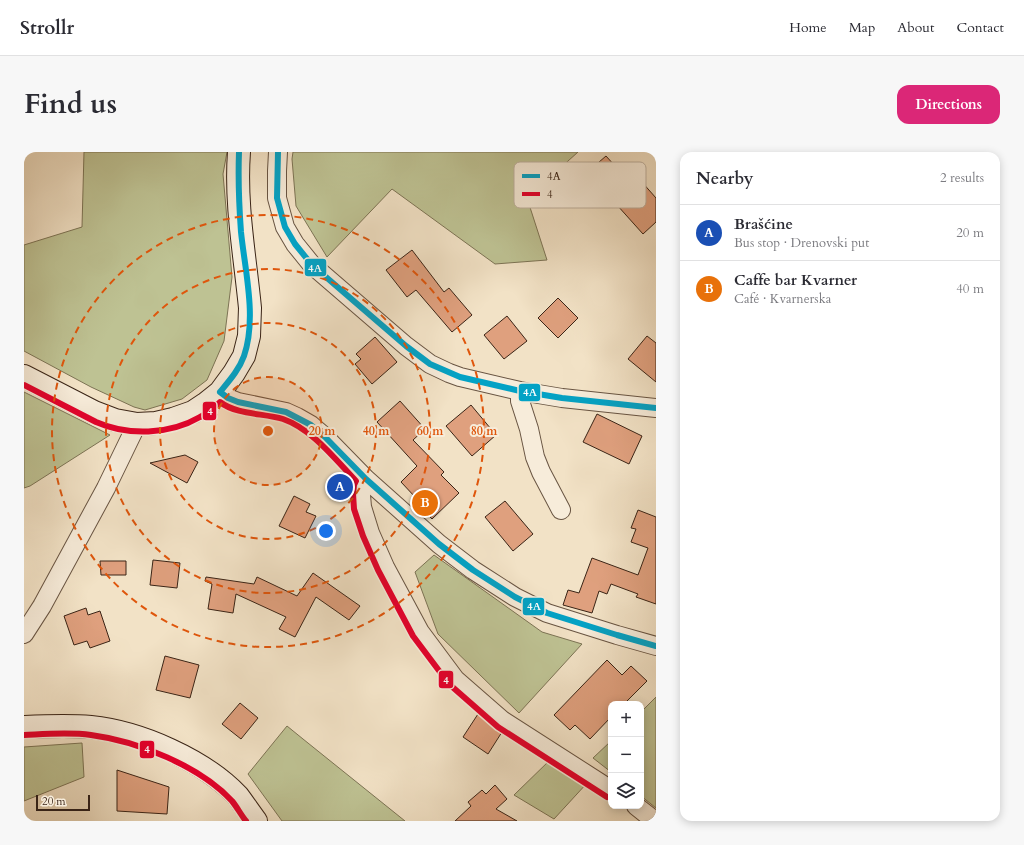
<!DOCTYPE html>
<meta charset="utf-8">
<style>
body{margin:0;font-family:Cardo,serif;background:#f7f7f7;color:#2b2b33}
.controls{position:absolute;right:12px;bottom:12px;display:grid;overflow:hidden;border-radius:8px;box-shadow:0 2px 10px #0003}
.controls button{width:36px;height:36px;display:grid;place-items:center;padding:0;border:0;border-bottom:1px solid #e1e1e2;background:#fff;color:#2b2b33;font:20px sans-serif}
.scale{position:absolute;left:12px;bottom:10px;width:54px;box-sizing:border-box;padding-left:4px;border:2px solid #3a2416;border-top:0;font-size:11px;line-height:14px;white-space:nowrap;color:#3a2416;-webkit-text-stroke:3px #f7ecda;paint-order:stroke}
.you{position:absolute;left:302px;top:379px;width:14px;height:14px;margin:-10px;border:3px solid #fff;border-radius:50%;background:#1a73e8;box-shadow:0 0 0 6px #1a73e833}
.badge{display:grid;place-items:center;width:26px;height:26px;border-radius:50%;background:#db2777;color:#fff;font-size:13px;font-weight:700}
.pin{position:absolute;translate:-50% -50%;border:2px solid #fff;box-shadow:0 1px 4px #0006}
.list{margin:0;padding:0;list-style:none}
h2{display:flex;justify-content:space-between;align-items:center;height:52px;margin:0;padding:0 16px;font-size:17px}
h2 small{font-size:13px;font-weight:400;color:#7c7c81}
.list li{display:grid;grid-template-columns:26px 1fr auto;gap:12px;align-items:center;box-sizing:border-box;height:56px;padding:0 16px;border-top:1px solid #e1e1e2}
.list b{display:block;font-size:15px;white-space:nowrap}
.list p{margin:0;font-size:13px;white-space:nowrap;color:#7c7c81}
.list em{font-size:13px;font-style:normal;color:#7c7c81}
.icon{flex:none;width:22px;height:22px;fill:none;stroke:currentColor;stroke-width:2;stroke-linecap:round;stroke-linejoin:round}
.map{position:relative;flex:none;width:632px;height:669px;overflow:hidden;border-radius:12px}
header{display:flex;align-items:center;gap:24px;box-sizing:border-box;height:56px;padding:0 20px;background:#fff;border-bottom:1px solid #e1e1e2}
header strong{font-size:19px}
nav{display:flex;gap:22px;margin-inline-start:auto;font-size:14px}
.intro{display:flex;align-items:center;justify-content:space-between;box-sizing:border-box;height:96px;padding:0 24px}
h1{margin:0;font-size:28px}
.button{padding:10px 18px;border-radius:12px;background:#db2777;color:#fff;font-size:14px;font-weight:700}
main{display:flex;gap:24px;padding:0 24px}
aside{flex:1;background:#fff;border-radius:12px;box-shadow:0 2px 10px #0003}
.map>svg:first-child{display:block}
.green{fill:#bec293;stroke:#7c7354}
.building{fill:#dfa07e;stroke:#3a2416}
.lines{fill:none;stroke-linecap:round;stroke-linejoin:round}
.minor-casing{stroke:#685442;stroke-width:20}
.secondary-casing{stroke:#3a2416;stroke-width:24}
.minor{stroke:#f7ecda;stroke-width:18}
.secondary{stroke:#f7ecda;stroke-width:22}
.bus-1-casing{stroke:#f7ecda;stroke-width:9}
.bus-2-casing{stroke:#f7ecda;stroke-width:9}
.bus-1{stroke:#03a2c5;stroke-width:6}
.bus-2{stroke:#e4002b;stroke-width:6}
.ring{fill:none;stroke:#df560c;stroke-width:2;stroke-dasharray:7 5}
.key{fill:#f7ecda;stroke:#beb09f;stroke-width:1}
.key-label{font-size:11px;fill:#3a2416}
.centre{fill:#df560c;stroke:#f7ecda;stroke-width:2}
.ring-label{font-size:12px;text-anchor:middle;font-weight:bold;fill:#df560c;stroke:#f7ecda;stroke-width:4;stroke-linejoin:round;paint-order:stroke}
.line-badge{stroke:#f7ecda;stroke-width:1.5}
.badge-label{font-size:11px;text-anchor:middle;font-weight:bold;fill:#fff}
</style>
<header>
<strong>Strollr</strong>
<nav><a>Home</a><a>Map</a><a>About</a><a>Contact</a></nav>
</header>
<div class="intro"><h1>Find us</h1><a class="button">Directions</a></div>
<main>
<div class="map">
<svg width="632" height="669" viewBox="0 0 632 669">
<rect width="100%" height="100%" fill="#f2e2c6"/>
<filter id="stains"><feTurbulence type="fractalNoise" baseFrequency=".005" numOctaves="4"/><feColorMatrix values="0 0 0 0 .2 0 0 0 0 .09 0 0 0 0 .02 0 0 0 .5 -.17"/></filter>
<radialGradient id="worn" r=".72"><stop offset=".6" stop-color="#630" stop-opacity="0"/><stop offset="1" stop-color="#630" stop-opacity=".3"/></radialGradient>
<path class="green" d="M 60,0 L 203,0 L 199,22 L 208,125 L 200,189 L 183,228 L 158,247 L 121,258 L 110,255 L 67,235 L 0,199 L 0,93 L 58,75 Z
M 269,0 L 554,0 L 503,46 L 523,108 L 471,112 L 368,37 L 303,105 L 272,54 L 268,7 Z
M 0,240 L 86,283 L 6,334 L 0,336 Z
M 410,403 L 518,480 L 558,492 L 495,561 L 414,482 L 391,420 Z
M 632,545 L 632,656 L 617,644 L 617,560 Z
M 263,574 L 279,587 L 381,669 L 258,669 L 224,622 Z
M 587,589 L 587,620 L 569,606 Z
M 58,591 L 60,625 L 0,649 L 0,595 Z
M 527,607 L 564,630 L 530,667 L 490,643 Z"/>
<path class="building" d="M 582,4 L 610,35 L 617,29 L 632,46 L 632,70 L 619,82 L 584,43 L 573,53 L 552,30 Z
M 388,98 L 420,140 L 425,136 L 448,163 L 428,180 L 392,138 L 383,145 L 362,118 Z
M 534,146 L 554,166 L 534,186 L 514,166 Z
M 483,164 L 503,189 L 480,207 L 460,183 Z
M 623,184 L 632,191 L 632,230 L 604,207 Z
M 351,185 L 373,210 L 348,232 L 331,212 L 337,207 L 332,202 Z
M 376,249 L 401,277 L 389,288 L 420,320 L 417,323 L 435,341 L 408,367 L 390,348 L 392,346 L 377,330 L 393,314 L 353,270 Z
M 447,253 L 472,283 L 448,304 L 422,274 Z
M 573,262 L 618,284 L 605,312 L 559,290 Z
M 161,303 L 174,310 L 163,331 L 126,311 Z
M 270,344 L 286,352 L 282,360 L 292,364 L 281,386 L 255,374 Z
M 481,349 L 509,382 L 489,399 L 461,365 Z
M 614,358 L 632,365 L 632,452 L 612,445 L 614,442 L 587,432 L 583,442 L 575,439 L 568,461 L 539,453 L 544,438 L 555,441 L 568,406 L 614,423 L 624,396 L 607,390 L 612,377 L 607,376 Z
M 129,408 L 156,411 L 153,436 L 126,433 Z
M 76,409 L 102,409 L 102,423 L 77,423 Z
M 289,421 L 336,454 L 325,468 L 292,445 L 271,485 L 255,477 L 262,465 L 212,442 L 209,461 L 184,457 L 188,432 L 181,429 L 182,425 L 230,432 L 233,425 L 273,444 Z
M 62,456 L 64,463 L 76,459 L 86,489 L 66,496 L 63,489 L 50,493 L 40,464 Z
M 141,504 L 175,513 L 166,546 L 132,538 Z
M 583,508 L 598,523 L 607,514 L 623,529 L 600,552 L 587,552 L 587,565 L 566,587 L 551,573 L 546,578 L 530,563 Z
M 216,551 L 234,566 L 217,587 L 198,572 Z
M 454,562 L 478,580 L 464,602 L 439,585 Z
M 93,618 L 145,635 L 143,662 L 93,659 Z
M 471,633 L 483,647 L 472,657 L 493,669 L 431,669 L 447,654 L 444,650 L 458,638 L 462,642 Z"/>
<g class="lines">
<defs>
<path id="minor" d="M 254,0 L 253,19 L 253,46 L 261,75 L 271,92 L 288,113 L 382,194 L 406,212 L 425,221 L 436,225 L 496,239 L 538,246 L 632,256
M 496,239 L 496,249 L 505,277 L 511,305 L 517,320 L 537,358
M 196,240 L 204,246 L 214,250 L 262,260 L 273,265 L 287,273 L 301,285 L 342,327 L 415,392 L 449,418 L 491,445 L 523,461 L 593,483 L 632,494
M 342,327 L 338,335 L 337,343 L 338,355 L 346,381 L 361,415 L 396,480 L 431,527 L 478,568 L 587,638
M 0,482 L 18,454 L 82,336 L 113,272
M 612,654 L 631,669"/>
<path id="secondary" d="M 0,224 L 70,260 L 91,268 L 113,272 L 132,271 L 149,267 L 169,260 L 181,252 L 196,240 L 210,221 L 220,204 L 225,184 L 226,156 C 221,104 211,52 215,0
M 0,575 C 22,574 45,573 67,575 C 116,580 180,608 214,644 C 220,652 226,661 232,669"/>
</defs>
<use href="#minor" class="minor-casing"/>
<use href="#secondary" class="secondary-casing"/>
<use href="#minor" class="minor"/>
<use href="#secondary" class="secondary"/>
<defs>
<path id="bus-1" d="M 254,0 L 253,46 L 261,75 L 271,92 L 288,113 L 382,194 L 406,212 L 436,225 L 496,239 L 538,246 L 632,256
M 196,240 L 204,246 L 214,250 L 262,260 L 287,273 L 301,285 L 342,327 L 415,392 L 449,418 L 491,445 L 523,461 L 593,483 L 632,494
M 196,240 C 205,229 215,218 220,204 C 233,166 221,119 217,80 C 215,53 214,27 215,0"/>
<path id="bus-2" d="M 0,233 L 72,270 C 104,284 145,283 176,265 C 184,261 190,256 196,250 C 213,263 239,261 259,267 C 288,277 311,307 332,329 L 330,333 L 329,342 L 330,357 L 339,384 L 354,418 L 389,484 L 425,532 L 474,575 L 583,645
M 0,583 C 22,582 45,580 67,583 C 113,589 176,614 208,649 C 213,655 217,663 222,669"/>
</defs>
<use href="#bus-1" class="bus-1-casing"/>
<use href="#bus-2" class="bus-2-casing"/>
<use href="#bus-1" class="bus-1"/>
<use href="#bus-2" class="bus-2"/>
</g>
<circle cx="244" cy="279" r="54" fill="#df560c" fill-opacity=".12"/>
<g class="ring">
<circle cx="244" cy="279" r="54"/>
<circle cx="244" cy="279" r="108"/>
<circle cx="244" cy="279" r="162"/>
<circle cx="244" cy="279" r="216"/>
</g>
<rect x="490" y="10" width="132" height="46" rx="6" class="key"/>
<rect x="498" y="22" width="18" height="4" fill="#03a2c5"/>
<rect x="498" y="40" width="18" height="4" fill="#e4002b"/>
<g class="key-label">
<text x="523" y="28">4A</text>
<text x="523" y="46">4</text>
</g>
<circle cx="244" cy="279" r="6" class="centre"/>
<g class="ring-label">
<text x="298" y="283">20 m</text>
<text x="352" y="283">40 m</text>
<text x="406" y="283">60 m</text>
<text x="460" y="283">80 m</text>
</g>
<g class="line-badge">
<rect x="280" y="106" width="23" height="19" rx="4" fill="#03a2c5"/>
<rect x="494" y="231" width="23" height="19" rx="4" fill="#03a2c5"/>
<rect x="178" y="249" width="15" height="20" rx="4" fill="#e4002b"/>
<rect x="498" y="445" width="23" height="19" rx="4" fill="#03a2c5"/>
<rect x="414" y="518" width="16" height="19" rx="4" fill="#e4002b"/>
<rect x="115" y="588" width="16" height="19" rx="4" fill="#e4002b"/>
</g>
<g class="badge-label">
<text x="291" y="120">4A</text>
<text x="506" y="244">4A</text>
<text x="186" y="263">4</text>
<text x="510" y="458">4A</text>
<text x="422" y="532">4</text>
<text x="123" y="601">4</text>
</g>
<rect width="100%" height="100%" filter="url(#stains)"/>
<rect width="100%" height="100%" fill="url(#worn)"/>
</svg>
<div class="controls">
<button>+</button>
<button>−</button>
<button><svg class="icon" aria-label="layers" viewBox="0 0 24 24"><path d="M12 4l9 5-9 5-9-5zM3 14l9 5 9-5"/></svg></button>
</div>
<div class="scale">20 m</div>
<div class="you"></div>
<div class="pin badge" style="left:316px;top:335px;background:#1a4fb4">A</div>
<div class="pin badge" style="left:401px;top:351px;background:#e8710a">B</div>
</div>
<aside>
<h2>Nearby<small>2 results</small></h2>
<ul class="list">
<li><span class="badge" style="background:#1a4fb4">A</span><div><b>Brašćine</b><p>Bus stop · Drenovski put</p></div><em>20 m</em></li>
<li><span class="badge" style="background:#e8710a">B</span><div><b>Caffe bar Kvarner</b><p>Café · Kvarnerska</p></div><em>40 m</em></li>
</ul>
</aside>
</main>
